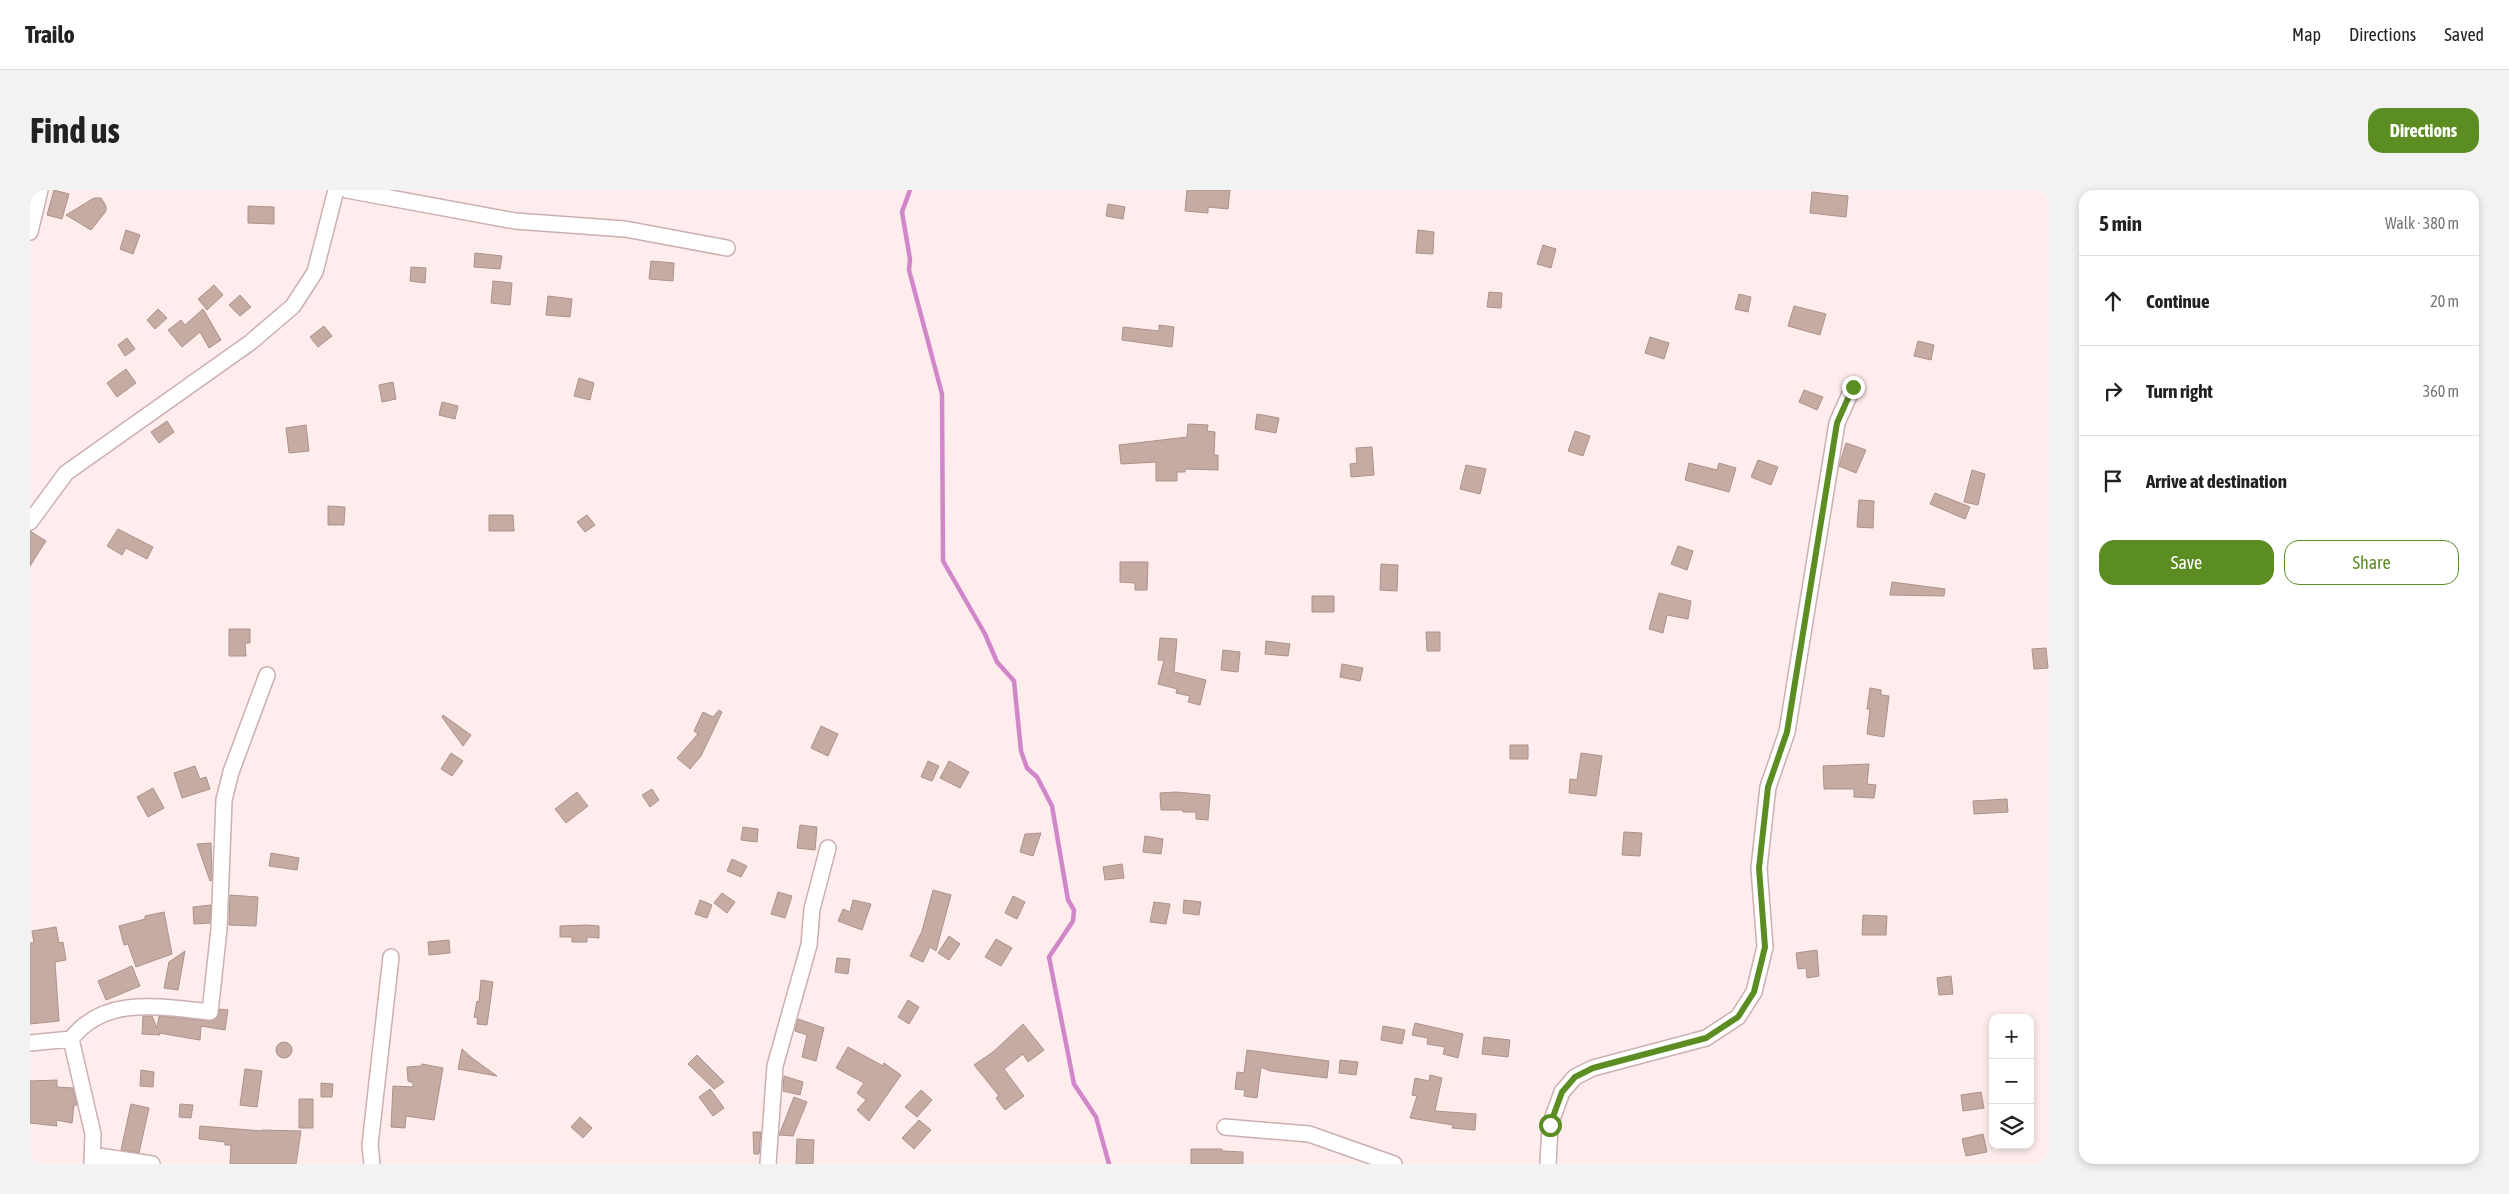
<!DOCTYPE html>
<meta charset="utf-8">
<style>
body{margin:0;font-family:"Asap Condensed",sans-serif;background:#f2f2f2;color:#222}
.controls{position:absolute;right:15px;bottom:15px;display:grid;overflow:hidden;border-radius:10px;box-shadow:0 2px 8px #0003}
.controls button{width:45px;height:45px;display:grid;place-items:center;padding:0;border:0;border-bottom:1px solid #e0e0e0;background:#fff;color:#222;font:25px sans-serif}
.stop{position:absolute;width:15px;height:15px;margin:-11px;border:4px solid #5c8d23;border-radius:50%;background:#fff}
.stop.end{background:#5c8d23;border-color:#fff;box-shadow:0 1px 5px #0008}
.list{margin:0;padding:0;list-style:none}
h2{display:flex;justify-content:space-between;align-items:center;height:65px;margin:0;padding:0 20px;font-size:21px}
h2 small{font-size:16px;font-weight:400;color:#767676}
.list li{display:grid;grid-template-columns:32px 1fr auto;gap:15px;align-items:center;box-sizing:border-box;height:90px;padding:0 20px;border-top:1px solid #e0e0e0}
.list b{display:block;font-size:19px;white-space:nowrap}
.list em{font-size:16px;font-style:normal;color:#767676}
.actions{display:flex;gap:10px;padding:15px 20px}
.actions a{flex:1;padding:11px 0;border:1px solid #5c8d23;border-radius:15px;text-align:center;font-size:18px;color:#5c8d23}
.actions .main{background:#5c8d23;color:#fff}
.icon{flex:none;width:28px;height:28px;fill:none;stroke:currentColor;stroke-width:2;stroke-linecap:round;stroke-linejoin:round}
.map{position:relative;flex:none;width:2019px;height:974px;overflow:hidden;border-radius:15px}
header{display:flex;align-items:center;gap:30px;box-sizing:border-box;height:70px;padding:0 25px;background:#fff;border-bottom:1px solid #e0e0e0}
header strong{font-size:24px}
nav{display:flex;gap:28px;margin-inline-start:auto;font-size:18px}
.intro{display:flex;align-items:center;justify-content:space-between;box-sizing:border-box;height:120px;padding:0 30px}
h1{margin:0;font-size:35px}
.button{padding:12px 22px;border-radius:15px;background:#5c8d23;color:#fff;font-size:18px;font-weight:700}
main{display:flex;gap:30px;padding:0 30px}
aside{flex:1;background:#fff;border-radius:15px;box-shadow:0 2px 8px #0003}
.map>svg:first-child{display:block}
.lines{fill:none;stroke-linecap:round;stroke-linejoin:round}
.stream{stroke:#d186ca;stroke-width:4.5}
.building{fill:#c6aba3;stroke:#ac9289}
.minor-casing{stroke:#ccafb0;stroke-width:18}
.minor{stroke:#fff;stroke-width:15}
.route{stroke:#5c8d23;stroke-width:6}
</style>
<header>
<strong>Trailo</strong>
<nav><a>Map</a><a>Directions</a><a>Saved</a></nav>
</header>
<div class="intro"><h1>Find us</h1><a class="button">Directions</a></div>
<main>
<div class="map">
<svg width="2019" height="974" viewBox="0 0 2019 974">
<rect width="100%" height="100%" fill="#ffecec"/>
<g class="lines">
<path class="stream" d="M 880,0 L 872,22 L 880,69 L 879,80 L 912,204 L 913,371 L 955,444 L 967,472 L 984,491 L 991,561 L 997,578 L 1007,587 L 1022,616 L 1038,710 L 1044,720 L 1043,731 L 1019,767 L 1044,894 L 1066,927 L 1079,974"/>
</g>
<path class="building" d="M 24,0 L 39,4 L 32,29 L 17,25 Z
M 1157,0 L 1200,0 L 1198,19 L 1178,17 L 1178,23 L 1155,21 Z
M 1782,2 L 1818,6 L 1816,27 L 1780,23 Z
M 64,8 L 71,8 L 76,16 L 76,21 L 61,40 L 36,25 Z
M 1078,14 L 1095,17 L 1093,29 L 1076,26 Z
M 218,16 L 244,17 L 244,34 L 218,33 Z
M 96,40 L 110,45 L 103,64 L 90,59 Z
M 1388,40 L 1404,42 L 1403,64 L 1386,63 Z
M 1513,55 L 1526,59 L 1521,78 L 1507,74 Z
M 445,63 L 472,66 L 470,79 L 444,77 Z
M 621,71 L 644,73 L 643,91 L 619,89 Z
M 381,77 L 396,78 L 395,93 L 380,91 Z
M 463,91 L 482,93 L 480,115 L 461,113 Z
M 184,95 L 193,105 L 177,120 L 168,109 Z
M 1459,102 L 1472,103 L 1471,118 L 1457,117 Z
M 1709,104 L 1721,107 L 1718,122 L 1705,119 Z
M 210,105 L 221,117 L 210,126 L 199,115 Z
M 518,106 L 542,109 L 540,127 L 516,125 Z
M 1764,116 L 1796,124 L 1790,145 L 1758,136 Z
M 128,119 L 137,128 L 125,139 L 117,130 Z
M 173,119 L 191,150 L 179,158 L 170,142 L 152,157 L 138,140 L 151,130 L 155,135 Z
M 1129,135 L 1144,137 L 1142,157 L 1092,150 L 1093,137 L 1129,141 Z
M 294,136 L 302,146 L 288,157 L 280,147 Z
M 1620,147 L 1639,153 L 1634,169 L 1615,163 Z
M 97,148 L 105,159 L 95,166 L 88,155 Z
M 1888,151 L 1904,155 L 1901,170 L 1884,166 Z
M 96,179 L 106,193 L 87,207 L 77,193 Z
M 549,188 L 564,193 L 560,210 L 544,206 Z
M 363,192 L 366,209 L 352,212 L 349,195 Z
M 1774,200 L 1793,207 L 1787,220 L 1769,212 Z
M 412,212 L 428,216 L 425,229 L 409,225 Z
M 1227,224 L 1249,228 L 1246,243 L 1225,239 Z
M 137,231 L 144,242 L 129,253 L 121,242 Z
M 1158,234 L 1178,235 L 1177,241 L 1185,242 L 1184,265 L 1188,265 L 1188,280 L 1155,279 L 1155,282 L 1147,282 L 1147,291 L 1126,291 L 1126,272 L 1091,274 L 1089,255 L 1157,247 Z
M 276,235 L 279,261 L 259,263 L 256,238 Z
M 1545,241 L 1560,246 L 1553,266 L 1538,261 Z
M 1816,253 L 1836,260 L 1826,283 L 1809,276 Z
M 1342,257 L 1344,285 L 1321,287 L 1320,274 L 1327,273 L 1326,258 Z
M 1728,270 L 1748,277 L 1741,295 L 1721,287 Z
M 1659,273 L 1687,280 L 1689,273 L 1706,278 L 1699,302 L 1655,290 Z
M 1436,275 L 1456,279 L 1450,304 L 1430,299 Z
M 1942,280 L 1955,284 L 1948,315 L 1934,312 Z
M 1905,303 L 1940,317 L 1935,329 L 1900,314 Z
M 1829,310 L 1844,311 L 1843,338 L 1827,337 Z
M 298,316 L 315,317 L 314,335 L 298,335 Z
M 459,325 L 483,325 L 484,341 L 459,341 Z
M 557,325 L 565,335 L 555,342 L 547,332 Z
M 88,339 L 123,357 L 117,369 L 96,358 L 92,365 L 77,356 Z
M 0,341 L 16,351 L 0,376 Z
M 1648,356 L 1663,361 L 1657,380 L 1641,374 Z
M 1090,372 L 1118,372 L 1117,400 L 1105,400 L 1105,393 L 1090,392 Z
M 1351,374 L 1368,375 L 1367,401 L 1350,400 Z
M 1862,392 L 1915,399 L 1914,406 L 1860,405 Z
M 1629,403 L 1661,411 L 1658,429 L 1637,425 L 1633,443 L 1619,439 Z
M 1282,406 L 1304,406 L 1304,422 L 1282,422 Z
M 199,439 L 220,439 L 220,453 L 215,453 L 216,466 L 199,466 Z
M 1396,442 L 1410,442 L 1410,461 L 1397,461 Z
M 1130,448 L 1147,449 L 1144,482 L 1176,490 L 1170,515 L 1158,512 L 1160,506 L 1146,503 L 1147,499 L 1128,494 L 1134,470 L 1128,470 Z
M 1236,451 L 1260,454 L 1258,466 L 1235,464 Z
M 2016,458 L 2018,478 L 2004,479 L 2002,459 Z
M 1193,460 L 1210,462 L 1208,482 L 1191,480 Z
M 1312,474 L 1333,478 L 1330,491 L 1310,487 Z
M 1840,498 L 1851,500 L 1851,505 L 1859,506 L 1854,547 L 1837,544 L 1840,519 L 1837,519 Z
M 689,520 L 692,522 L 671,566 L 660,579 L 647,568 L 668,544 L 664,541 L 673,522 L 683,527 Z
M 413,525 L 441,545 L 433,556 L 412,527 Z
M 791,536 L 808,544 L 798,566 L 781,558 Z
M 1480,555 L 1498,555 L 1498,569 L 1480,569 Z
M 421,563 L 433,571 L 422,586 L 411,579 Z
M 1551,563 L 1572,566 L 1566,606 L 1539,603 L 1540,589 L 1547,590 Z
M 898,571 L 909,576 L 902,591 L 891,587 Z
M 919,571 L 939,582 L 930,598 L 910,588 Z
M 1839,574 L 1837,594 L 1846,595 L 1844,608 L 1824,607 L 1824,599 L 1794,599 L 1793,576 Z
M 165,576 L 170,589 L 176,587 L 180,599 L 152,608 L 144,583 Z
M 123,598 L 134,618 L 118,627 L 107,607 Z
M 622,599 L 629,610 L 620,617 L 612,605 Z
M 547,602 L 558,616 L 536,633 L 525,619 Z
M 1146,602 L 1180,605 L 1178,630 L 1166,629 L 1166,622 L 1153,622 L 1153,620 L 1131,620 L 1130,603 Z
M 1977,609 L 1978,622 L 1944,624 L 1943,611 Z
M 770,635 L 787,637 L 785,660 L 767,658 Z
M 713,637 L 728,639 L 727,652 L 711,650 Z
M 1594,642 L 1612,643 L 1610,666 L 1592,665 Z
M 1011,643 L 1003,666 L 990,662 L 995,644 Z
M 1115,646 L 1133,649 L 1131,664 L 1113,662 Z
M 181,653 L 182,690 L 180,691 L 167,654 Z
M 241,663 L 269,668 L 267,680 L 239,676 Z
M 702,669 L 717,676 L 711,687 L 697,681 Z
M 1092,674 L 1094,688 L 1075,690 L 1073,677 Z
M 903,700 L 921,705 L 906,761 L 900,757 L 893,772 L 880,766 L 892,741 Z
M 748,702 L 762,706 L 755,728 L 741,724 Z
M 692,703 L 705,712 L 697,723 L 684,713 Z
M 200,705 L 228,707 L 226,736 L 199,735 Z
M 983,706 L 995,712 L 987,729 L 975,723 Z
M 670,710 L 682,715 L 677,728 L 665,724 Z
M 823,710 L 841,714 L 832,740 L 808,731 L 813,719 L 820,722 Z
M 1154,710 L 1171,712 L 1169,725 L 1153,723 Z
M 1124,712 L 1140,714 L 1136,734 L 1120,732 Z
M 181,715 L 180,733 L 164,734 L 163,717 Z
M 134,722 L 142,764 L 106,777 L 98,754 L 94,755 L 89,736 L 115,729 L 115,726 Z
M 1833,725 L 1857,726 L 1856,745 L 1832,745 Z
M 556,735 L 569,736 L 569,748 L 557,747 L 557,752 L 542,752 L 542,747 L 530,747 L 530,736 Z
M 26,737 L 29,753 L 33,752 L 36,770 L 25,772 L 29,831 L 0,834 L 0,753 L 4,753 L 2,741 Z
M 919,746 L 930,754 L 919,770 L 908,763 Z
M 966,749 L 982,758 L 971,776 L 955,767 Z
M 419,750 L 420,763 L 399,765 L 398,752 Z
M 1787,760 L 1789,786 L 1777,788 L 1776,778 L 1768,779 L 1766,763 Z
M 155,761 L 148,800 L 134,798 L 139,772 Z
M 807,768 L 820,769 L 818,784 L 805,782 Z
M 102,776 L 110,796 L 76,810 L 68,791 Z
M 1921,786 L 1923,804 L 1909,805 L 1907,788 Z
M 451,790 L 463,792 L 457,835 L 447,834 L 448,828 L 444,827 L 447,811 L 449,812 Z
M 878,810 L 889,817 L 879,834 L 868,827 Z
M 190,819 L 198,820 L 195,840 L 171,836 L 170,850 L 129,843 L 130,845 L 112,844 L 113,826 L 122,826 L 127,838 L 129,826 L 179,831 L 187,828 Z
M 768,829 L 794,838 L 786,871 L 772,867 L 777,845 L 765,841 Z
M 1385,833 L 1433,844 L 1428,868 L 1413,864 L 1415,857 L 1397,854 L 1398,848 L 1382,845 Z
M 993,834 L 1014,860 L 998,872 L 993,864 L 974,879 L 994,906 L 975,920 L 966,908 L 969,906 L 944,875 L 963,862 Z
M 1353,836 L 1375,840 L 1372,854 L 1351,850 Z
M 1454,847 L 1480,850 L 1478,867 L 1452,864 Z
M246 860a8 8 0 1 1 16 0a8 8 0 1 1-16 0Z
M 818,857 L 853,876 L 854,873 L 871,885 L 839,931 L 827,920 L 836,910 L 827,903 L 834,893 L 806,878 Z
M 432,859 L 442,868 L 467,886 L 428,879 Z
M 1217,860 L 1299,871 L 1297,888 L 1240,881 L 1231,877 L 1227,908 L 1214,906 L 1215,900 L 1205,899 L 1207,882 L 1214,883 Z
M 667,865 L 694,892 L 684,899 L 658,874 Z
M 1310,870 L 1328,872 L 1326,885 L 1309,883 Z
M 392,874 L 413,878 L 404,930 L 376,926 L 375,938 L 361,937 L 363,896 L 383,897 L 383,893 L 378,891 L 377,877 L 392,876 Z
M 215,879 L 232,881 L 227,917 L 210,915 Z
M 111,880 L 124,882 L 123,897 L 110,896 Z
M 1400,885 L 1412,888 L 1405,921 L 1446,924 L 1445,940 L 1422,938 L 1423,935 L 1380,928 L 1387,906 L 1382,905 L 1385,888 L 1399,891 Z
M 754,886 L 773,892 L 770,905 L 753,901 Z
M 27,890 L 27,897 L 43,898 L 47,915 L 44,915 L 42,933 L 26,930 L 27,936 L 0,933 L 0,891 Z
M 291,893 L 303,894 L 302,907 L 291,907 Z
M 680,899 L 694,918 L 683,926 L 669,907 Z
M 891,900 L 902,910 L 887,927 L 875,917 Z
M 1951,902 L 1954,918 L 1933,921 L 1931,905 Z
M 764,907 L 777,912 L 763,946 L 749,945 Z
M 269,909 L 283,909 L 283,938 L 269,938 Z
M 101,914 L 119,918 L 109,963 L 91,960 Z
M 150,914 L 163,915 L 161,928 L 149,927 Z
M 550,927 L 562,938 L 553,948 L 541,937 Z
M 889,930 L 901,940 L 884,959 L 872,948 Z
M 170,936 L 232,941 L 232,940 L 271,941 L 266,974 L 200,974 L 201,955 L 195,955 L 195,952 L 169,949 Z
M 723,942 L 731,942 L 729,964 L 724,964 Z
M 1953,944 L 1957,962 L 1936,966 L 1932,949 Z
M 767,949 L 784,950 L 783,974 L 766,974 Z
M 1161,959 L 1192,959 L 1192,961 L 1213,962 L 1213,974 L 1161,974 Z"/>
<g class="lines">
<defs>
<path id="minor" d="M 317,0 L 485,31 L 595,39 L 697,58
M 0,42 L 10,0
M 0,332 L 36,283 L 221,152 L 263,116 L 285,82 L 306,0
M 41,849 L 63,944 L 62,974
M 0,853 L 41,849 C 75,805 131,817 180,822 L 189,739 L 194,610 L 201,582 L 237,485
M 1195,937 L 1279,944 L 1364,974
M 62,965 L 122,974
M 342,974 L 340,955 L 361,767
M 738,974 L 745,876 L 779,755 L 782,719 L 798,658
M 1518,974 L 1520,935 L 1532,902 L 1545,887 L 1563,878 L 1676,848 L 1708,827 L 1724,802 L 1735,757 L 1729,678 L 1738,597 L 1757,542 L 1807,233 L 1823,197"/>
</defs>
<use href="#minor" class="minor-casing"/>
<use href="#minor" class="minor"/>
</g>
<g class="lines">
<path class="route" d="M 1520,935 L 1532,902 L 1545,887 L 1563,878 L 1676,848 L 1708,827 L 1724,802 L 1735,757 L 1729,678 L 1738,597 L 1757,542 L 1807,233 L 1823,197"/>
</g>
</svg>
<div class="controls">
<button>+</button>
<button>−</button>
<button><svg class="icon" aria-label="layers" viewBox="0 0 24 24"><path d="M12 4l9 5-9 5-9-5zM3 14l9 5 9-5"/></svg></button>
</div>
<div class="stop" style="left:1520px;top:935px"></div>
<div class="stop end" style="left:1823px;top:197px"></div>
</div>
<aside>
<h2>5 min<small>Walk · 380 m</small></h2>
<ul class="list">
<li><svg class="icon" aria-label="ahead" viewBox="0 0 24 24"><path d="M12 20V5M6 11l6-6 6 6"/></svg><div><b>Continue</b></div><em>20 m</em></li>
<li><svg class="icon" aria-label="right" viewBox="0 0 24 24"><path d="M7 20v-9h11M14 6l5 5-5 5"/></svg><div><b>Turn right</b></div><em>360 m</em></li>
<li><svg class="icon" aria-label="arrive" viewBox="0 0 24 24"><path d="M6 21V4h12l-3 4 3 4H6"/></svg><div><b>Arrive at destination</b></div></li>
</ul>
<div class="actions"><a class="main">Save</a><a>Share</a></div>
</aside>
</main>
